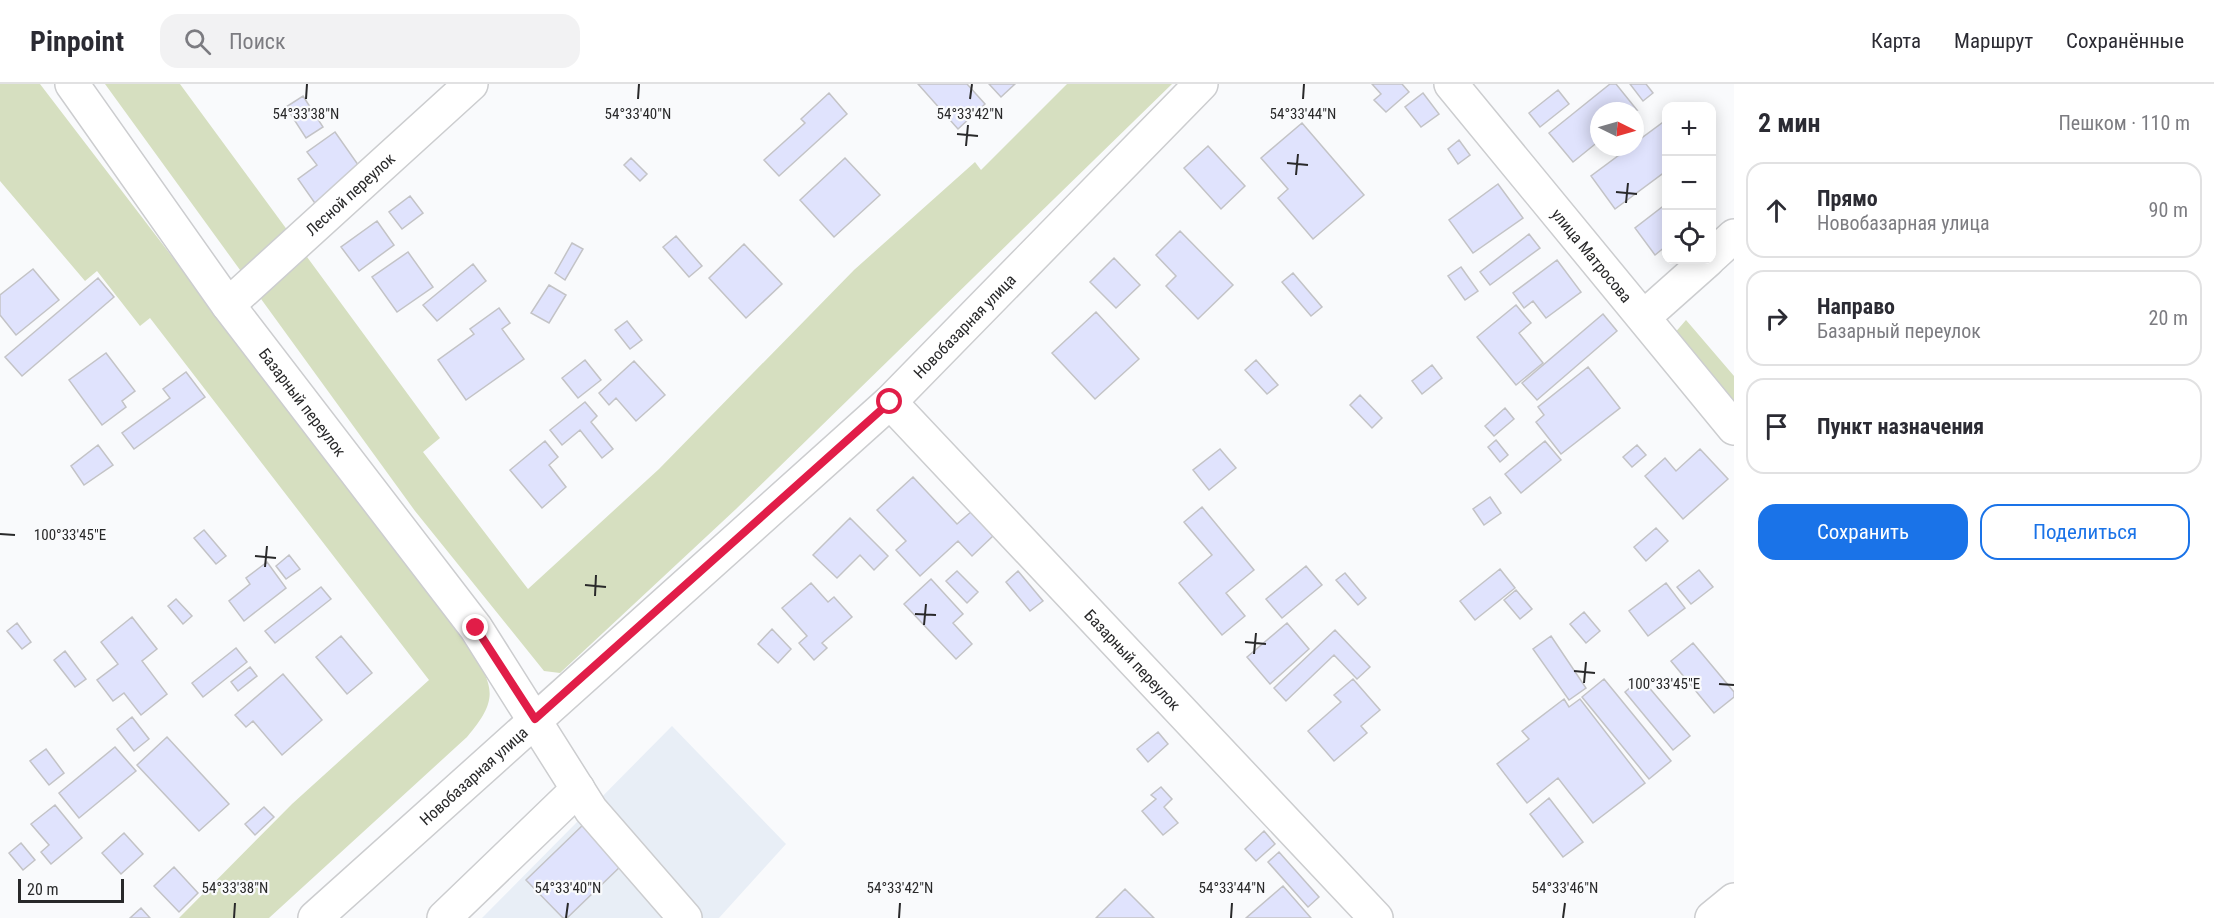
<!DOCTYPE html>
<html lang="ru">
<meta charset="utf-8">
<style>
body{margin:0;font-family:"Roboto Condensed",sans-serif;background:#f2f2f3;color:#2b2b33}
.controls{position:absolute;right:18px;top:18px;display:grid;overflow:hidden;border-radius:12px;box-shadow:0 3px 15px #0003}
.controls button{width:54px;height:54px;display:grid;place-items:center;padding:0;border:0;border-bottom:2px solid #e1e1e2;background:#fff;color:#2b2b33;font:30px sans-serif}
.compass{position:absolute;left:1590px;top:18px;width:54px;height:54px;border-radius:50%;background:#fff;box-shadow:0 3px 15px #0003;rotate:95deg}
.scale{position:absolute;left:18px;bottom:15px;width:106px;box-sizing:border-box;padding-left:6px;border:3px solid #29292a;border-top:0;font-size:16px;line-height:21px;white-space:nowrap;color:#29292a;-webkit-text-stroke:4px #f9fafc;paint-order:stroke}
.stop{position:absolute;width:18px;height:18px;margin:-14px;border:4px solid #e11d48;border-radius:50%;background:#fff}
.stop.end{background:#e11d48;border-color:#fff;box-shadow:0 2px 6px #0008}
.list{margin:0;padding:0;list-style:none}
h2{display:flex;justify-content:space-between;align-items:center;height:78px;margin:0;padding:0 24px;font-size:26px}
h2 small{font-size:20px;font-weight:400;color:#7c7c81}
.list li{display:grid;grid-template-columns:39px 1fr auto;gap:18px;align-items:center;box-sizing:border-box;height:96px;margin:0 12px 12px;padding:0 12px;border:2px solid #e1e1e2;border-radius:18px}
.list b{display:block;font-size:22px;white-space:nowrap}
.list p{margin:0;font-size:20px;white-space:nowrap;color:#7c7c81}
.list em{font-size:20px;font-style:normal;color:#7c7c81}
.actions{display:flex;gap:12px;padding:18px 24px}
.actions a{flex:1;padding:14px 0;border:2px solid #1a73e8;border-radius:18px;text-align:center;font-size:21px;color:#1a73e8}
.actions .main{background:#1a73e8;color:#fff}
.icon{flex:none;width:33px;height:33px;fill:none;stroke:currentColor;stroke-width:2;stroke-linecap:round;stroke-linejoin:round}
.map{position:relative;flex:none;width:1734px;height:834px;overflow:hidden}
header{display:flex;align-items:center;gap:36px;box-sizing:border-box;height:84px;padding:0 30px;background:#fff;border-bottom:2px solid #e1e1e2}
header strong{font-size:28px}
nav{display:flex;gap:33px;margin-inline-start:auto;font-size:21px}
.search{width:420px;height:54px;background:#f2f2f3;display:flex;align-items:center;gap:15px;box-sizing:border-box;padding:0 21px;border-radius:18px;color:#7c7c81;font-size:22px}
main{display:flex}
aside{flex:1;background:#fff}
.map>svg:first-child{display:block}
.built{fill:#e8eef6}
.green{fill:#d6dfc0}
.building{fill:#e0e3fd;stroke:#c3c3c6;stroke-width:1.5}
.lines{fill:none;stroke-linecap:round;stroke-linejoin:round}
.minor-casing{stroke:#cccdcf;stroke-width:36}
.minor{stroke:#fff;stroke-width:33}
.route{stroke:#e11d48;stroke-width:8}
.ticks{fill:none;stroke:#29292a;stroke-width:2}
.labels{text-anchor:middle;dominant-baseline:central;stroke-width:4.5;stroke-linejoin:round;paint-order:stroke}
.street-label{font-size:16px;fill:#29292a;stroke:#f9fafc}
.ticks-label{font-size:15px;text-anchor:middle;fill:#29292a;stroke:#f9fafc;stroke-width:4.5;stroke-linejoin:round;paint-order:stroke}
</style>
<header>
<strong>Pinpoint</strong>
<div class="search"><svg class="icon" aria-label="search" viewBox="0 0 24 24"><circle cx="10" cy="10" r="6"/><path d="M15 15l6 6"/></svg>Поиск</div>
<nav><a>Карта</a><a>Маршрут</a><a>Сохранённые</a></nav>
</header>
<main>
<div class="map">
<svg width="1734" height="834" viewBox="0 0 1734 834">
<rect width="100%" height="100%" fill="#f9fafc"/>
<path class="built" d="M 672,642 L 786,760 L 719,834 L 482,834 Z"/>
<path class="green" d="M 0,0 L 40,0 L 467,558 C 492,601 502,612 467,653 L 269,834 L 179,834 L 292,720 L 429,596 L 150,234 L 140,242 L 97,187 L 85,197 L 0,97 Z
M 105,0 L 180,0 L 440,354 L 423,368 L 528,505 L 659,385 L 854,186 L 975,78 L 981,86 L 1067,0 L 1172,0 L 736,425 L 560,589 L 544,587 L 415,427 Z
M 1686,236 L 1734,292 L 1734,321 L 1673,251 Z"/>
<path class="building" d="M 918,0 L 967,0 L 985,20 L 958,45 Z
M 989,0 L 1015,0 L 1001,13 Z
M 1372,0 L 1402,0 L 1409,8 L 1386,28 L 1374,16 L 1381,10 Z
M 1610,0 L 1616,0 L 1637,26 L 1599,27 L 1599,57 L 1573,78 L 1549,49 Z
M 1630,0 L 1646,0 L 1653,9 L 1643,17 Z
M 1558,6 L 1569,20 L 1540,43 L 1529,29 Z
M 829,9 L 847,30 L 779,92 L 764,76 L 805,39 L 801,35 Z
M 1423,9 L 1439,30 L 1421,43 L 1405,23 Z
M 303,12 L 323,43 L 306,54 L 286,23 Z
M 1666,36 L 1666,87 L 1615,125 L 1591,92 L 1630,63 L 1635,63 L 1635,59 Z
M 1302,39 L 1364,111 L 1313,155 L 1278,114 L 1288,105 L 1261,74 Z
M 335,48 L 366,92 L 319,125 L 298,95 L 317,81 L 307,68 Z
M 1459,56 L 1470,71 L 1458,80 L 1448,65 Z
M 1208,62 L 1245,102 L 1221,125 L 1184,84 Z
M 631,74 L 647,90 L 640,97 L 624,81 Z
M 845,74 L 880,111 L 834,153 L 800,116 Z
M 1498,100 L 1523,134 L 1473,169 L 1449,136 Z
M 410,112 L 423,129 L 402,145 L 389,128 Z
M 1666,120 L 1666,162 L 1655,171 L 1635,144 Z
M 377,137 L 394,161 L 359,187 L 341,163 Z
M 1180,147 L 1233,201 L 1198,235 L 1166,202 L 1176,192 L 1156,171 Z
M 1529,150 L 1540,164 L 1490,201 L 1480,188 Z
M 676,152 L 702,182 L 689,193 L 663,163 Z
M 572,159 L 583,165 L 565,196 L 555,189 Z
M 744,160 L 782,200 L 746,234 L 709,194 Z
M 408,168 L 433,203 L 397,228 L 372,193 Z
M 1114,174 L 1140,201 L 1116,224 L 1090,198 Z
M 1557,176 L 1581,208 L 1546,234 L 1533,217 L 1524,224 L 1513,209 Z
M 473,180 L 486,197 L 437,237 L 423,221 Z
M 1461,183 L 1478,207 L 1465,216 L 1448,192 Z
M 33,185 L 59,216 L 16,251 L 0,231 L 0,211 Z
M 1293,189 L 1322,223 L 1311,232 L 1282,198 Z
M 98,194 L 114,213 L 22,292 L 5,273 Z
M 549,201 L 566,211 L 549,239 L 531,229 Z
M 1516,221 L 1531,239 L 1519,249 L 1543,279 L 1516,301 L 1477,253 Z
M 499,224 L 510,239 L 502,245 L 524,275 L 466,316 L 438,276 L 474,250 L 470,245 Z
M 1096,228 L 1139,275 L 1095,315 L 1052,269 Z
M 1603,230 L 1617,247 L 1537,316 L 1522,299 Z
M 627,237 L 642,256 L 630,265 L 615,246 Z
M 106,269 L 135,307 L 122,317 L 126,323 L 102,341 L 69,296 Z
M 585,276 L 601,296 L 578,314 L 562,294 Z
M 1256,276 L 1278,301 L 1267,310 L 1245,286 Z
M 634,277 L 665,311 L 636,337 L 616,314 L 609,321 L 599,309 Z
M 1432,281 L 1442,294 L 1422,310 L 1412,297 Z
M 1588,283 L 1620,324 L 1561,370 L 1536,338 L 1544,331 L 1538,323 Z
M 186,288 L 205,313 L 134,365 L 122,349 L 170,314 L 163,305 Z
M 1360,311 L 1382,334 L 1372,344 L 1350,321 Z
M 585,318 L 597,332 L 591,338 L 613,365 L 602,374 L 580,346 L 562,361 L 550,346 Z
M 1505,324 L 1514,335 L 1494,352 L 1485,342 Z
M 1496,356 L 1508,371 L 1500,378 L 1488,363 Z
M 545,357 L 558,373 L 549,381 L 566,403 L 542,424 L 510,386 Z
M 1545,357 L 1561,376 L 1521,409 L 1505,390 Z
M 98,361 L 113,381 L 84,401 L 71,382 Z
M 1637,361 L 1646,371 L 1632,383 L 1623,373 Z
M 1220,365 L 1236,384 L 1209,406 L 1193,386 Z
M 1700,365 L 1728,395 L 1683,435 L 1645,392 L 1665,374 L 1676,387 Z
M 913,393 L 957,440 L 972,427 L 994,451 L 972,472 L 958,457 L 920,492 L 896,466 L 906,457 L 877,426 Z
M 1490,413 L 1501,429 L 1484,441 L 1473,425 Z
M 1202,423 L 1254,486 L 1226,509 L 1245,532 L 1222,551 L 1179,499 L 1212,471 L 1184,438 Z
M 850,434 L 888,472 L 874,486 L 860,471 L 837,494 L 813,471 Z
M 1656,444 L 1668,457 L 1646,477 L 1634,463 Z
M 204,446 L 226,472 L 216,480 L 194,454 Z
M 289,471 L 300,485 L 286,495 L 276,482 Z
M 267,478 L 286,504 L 244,537 L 229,517 L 250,500 L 246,494 Z
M 1306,482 L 1322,501 L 1282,534 L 1266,515 Z
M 1500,485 L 1515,504 L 1475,536 L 1460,517 Z
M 1699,486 L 1713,503 L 1691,520 L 1677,503 Z
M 957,487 L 978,508 L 967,519 L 946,497 Z
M 1018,487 L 1043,517 L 1030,527 L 1006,498 Z
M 1345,489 L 1366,514 L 1358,521 L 1336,496 Z
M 931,495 L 963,530 L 953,539 L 972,560 L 956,575 L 904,520 Z
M 811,499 L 828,518 L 834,513 L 852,533 L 822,559 L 827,564 L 814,576 L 799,559 L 807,552 L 782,524 Z
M 1666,499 L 1685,524 L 1648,552 L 1629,527 Z
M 321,503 L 331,515 L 275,559 L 265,547 Z
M 1516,506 L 1532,525 L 1520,535 L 1504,516 Z
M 176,515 L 192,532 L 183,540 L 168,522 Z
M 1584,528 L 1600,547 L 1586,559 L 1570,540 Z
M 132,533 L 157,565 L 142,577 L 167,610 L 141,631 L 124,609 L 113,617 L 97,596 L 118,580 L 101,558 Z
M 17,539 L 31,558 L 22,565 L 7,547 Z
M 1287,539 L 1309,565 L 1270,600 L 1247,573 Z
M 772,545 L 791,565 L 778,579 L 758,560 Z
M 1335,546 L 1370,583 L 1357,595 L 1334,571 L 1286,617 L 1274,604 Z
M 341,552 L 372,589 L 347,610 L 316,573 Z
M 1551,552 L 1586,604 L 1569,616 L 1533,565 Z
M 1693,559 L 1734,608 L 1734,613 L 1714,629 L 1671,577 Z
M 236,564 L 247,578 L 203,613 L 192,599 Z
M 65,567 L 86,595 L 75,603 L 54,576 Z
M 250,583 L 257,592 L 238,607 L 231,598 Z
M 283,590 L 322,636 L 282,671 L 253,637 L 246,643 L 235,631 Z
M 1641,594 L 1690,652 L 1673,666 L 1625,608 Z
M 1353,595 L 1380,626 L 1361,642 L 1367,649 L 1334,677 L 1308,647 L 1341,618 L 1334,611 Z
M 1604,595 L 1671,677 L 1649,695 L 1582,613 Z
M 1564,615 L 1569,623 L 1580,615 L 1645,699 L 1593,739 L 1558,694 L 1527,719 L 1497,680 L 1529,655 L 1522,647 Z
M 132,633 L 149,655 L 134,667 L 117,645 Z
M 1158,648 L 1168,660 L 1148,678 L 1137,665 Z
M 167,653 L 229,720 L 199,747 L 137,681 Z
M 115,663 L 136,687 L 79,734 L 59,709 Z
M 46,665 L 64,689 L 49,701 L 30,677 Z
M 1161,703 L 1172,715 L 1164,723 L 1178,739 L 1163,751 L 1142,727 L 1156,715 L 1151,711 Z
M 1549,714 L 1583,758 L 1563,773 L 1530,730 Z
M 55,721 L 82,754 L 51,780 L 41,768 L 49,761 L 31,740 Z
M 264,723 L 274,733 L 255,751 L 245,740 Z
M 585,739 L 624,779 L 567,834 L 563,834 L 526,796 Z
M 1264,747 L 1275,760 L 1256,777 L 1245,765 Z
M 124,749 L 143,770 L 121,790 L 102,769 Z
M 21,759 L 35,776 L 23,786 L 9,769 Z
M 1279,768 L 1319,813 L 1308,823 L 1268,778 Z
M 174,783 L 198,809 L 179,828 L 154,802 Z
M 1283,802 L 1311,834 L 1246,834 Z
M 1125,805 L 1154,834 L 1096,834 Z
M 141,824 L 150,834 L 130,834 Z"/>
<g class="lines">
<defs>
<g id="minor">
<path id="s1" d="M 72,0 L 228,221 L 476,544 L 591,726 L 685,834"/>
<path id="s2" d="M 1451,0 L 1734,344"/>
<path d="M 1712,172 L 1734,152"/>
<path id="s3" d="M 228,221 L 471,0"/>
<path d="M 1645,232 L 1708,176"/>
<path id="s4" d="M 890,318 L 1376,834"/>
<path id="s5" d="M 315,834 L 890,318 L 1201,0"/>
<path d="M 444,834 L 578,705"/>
<path d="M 1712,834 L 1734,816"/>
</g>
</defs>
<use href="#minor" class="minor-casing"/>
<use href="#minor" class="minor"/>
</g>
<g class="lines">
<path class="route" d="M 476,544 L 535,635 L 890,318"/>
</g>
<path class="ticks" d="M 306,15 L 307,0M 638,15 L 639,0M 970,15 L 972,0M 1303,15 L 1304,0M 957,50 L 978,52M 966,62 L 968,41M 1287,79 L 1308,81M 1296,91 L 1298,70M 1616,108 L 1637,110M 1626,119 L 1628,99M 0,450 L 15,451M 255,472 L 276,474M 265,483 L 267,462M 585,501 L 606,503M 595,512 L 596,491M 915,530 L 936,531M 924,541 L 926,520M 1245,558 L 1266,560M 1254,570 L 1256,549M 1574,587 L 1595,589M 1584,599 L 1586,578M 1719,600 L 1734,601M 234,834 L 235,819M 566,834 L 568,819M 899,834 L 900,819M 1231,834 L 1232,819M 1563,834 L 1565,819"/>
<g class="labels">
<g class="street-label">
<text stroke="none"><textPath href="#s3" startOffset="165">Лесной переулок</textPath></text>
<text stroke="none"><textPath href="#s2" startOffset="222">улица Матросова</textPath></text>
<text stroke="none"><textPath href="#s5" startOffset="879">Новобазарная улица</textPath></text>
<text stroke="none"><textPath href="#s1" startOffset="393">Базарный переулок</textPath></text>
<text stroke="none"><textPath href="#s4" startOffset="354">Базарный переулок</textPath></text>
<text stroke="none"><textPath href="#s5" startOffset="213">Новобазарная улица</textPath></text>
</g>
</g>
<g class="ticks-label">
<text x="306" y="35">54°33'38"N</text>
<text x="638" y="35">54°33'40"N</text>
<text x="970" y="35">54°33'42"N</text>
<text x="1303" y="35">54°33'44"N</text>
<text x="70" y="456">100°33'45"E</text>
<text x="1664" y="605">100°33'45"E</text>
<text x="235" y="809">54°33'38"N</text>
<text x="568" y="809">54°33'40"N</text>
<text x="900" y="809">54°33'42"N</text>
<text x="1232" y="809">54°33'44"N</text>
<text x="1565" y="809">54°33'46"N</text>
</g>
</svg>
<div class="controls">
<button>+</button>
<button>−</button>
<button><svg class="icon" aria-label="locate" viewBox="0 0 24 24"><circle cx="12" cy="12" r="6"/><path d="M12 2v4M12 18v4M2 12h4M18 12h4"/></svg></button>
</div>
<svg class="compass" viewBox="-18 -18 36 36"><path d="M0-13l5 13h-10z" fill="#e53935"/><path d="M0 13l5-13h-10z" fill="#7c7c81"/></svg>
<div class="scale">20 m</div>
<div class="stop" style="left:890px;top:318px"></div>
<div class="stop end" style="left:476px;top:544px"></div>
</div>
<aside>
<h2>2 мин<small>Пешком · 110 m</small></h2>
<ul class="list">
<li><svg class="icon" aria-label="ahead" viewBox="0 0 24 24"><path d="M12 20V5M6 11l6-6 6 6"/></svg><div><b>Прямо</b><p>Новобазарная улица</p></div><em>90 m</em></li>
<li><svg class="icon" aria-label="right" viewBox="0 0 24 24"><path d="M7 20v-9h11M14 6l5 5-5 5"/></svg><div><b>Направо</b><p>Базарный переулок</p></div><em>20 m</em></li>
<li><svg class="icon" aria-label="arrive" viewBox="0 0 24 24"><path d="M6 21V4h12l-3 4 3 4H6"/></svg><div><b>Пункт назначения</b></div></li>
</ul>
<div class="actions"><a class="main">Сохранить</a><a>Поделиться</a></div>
</aside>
</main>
